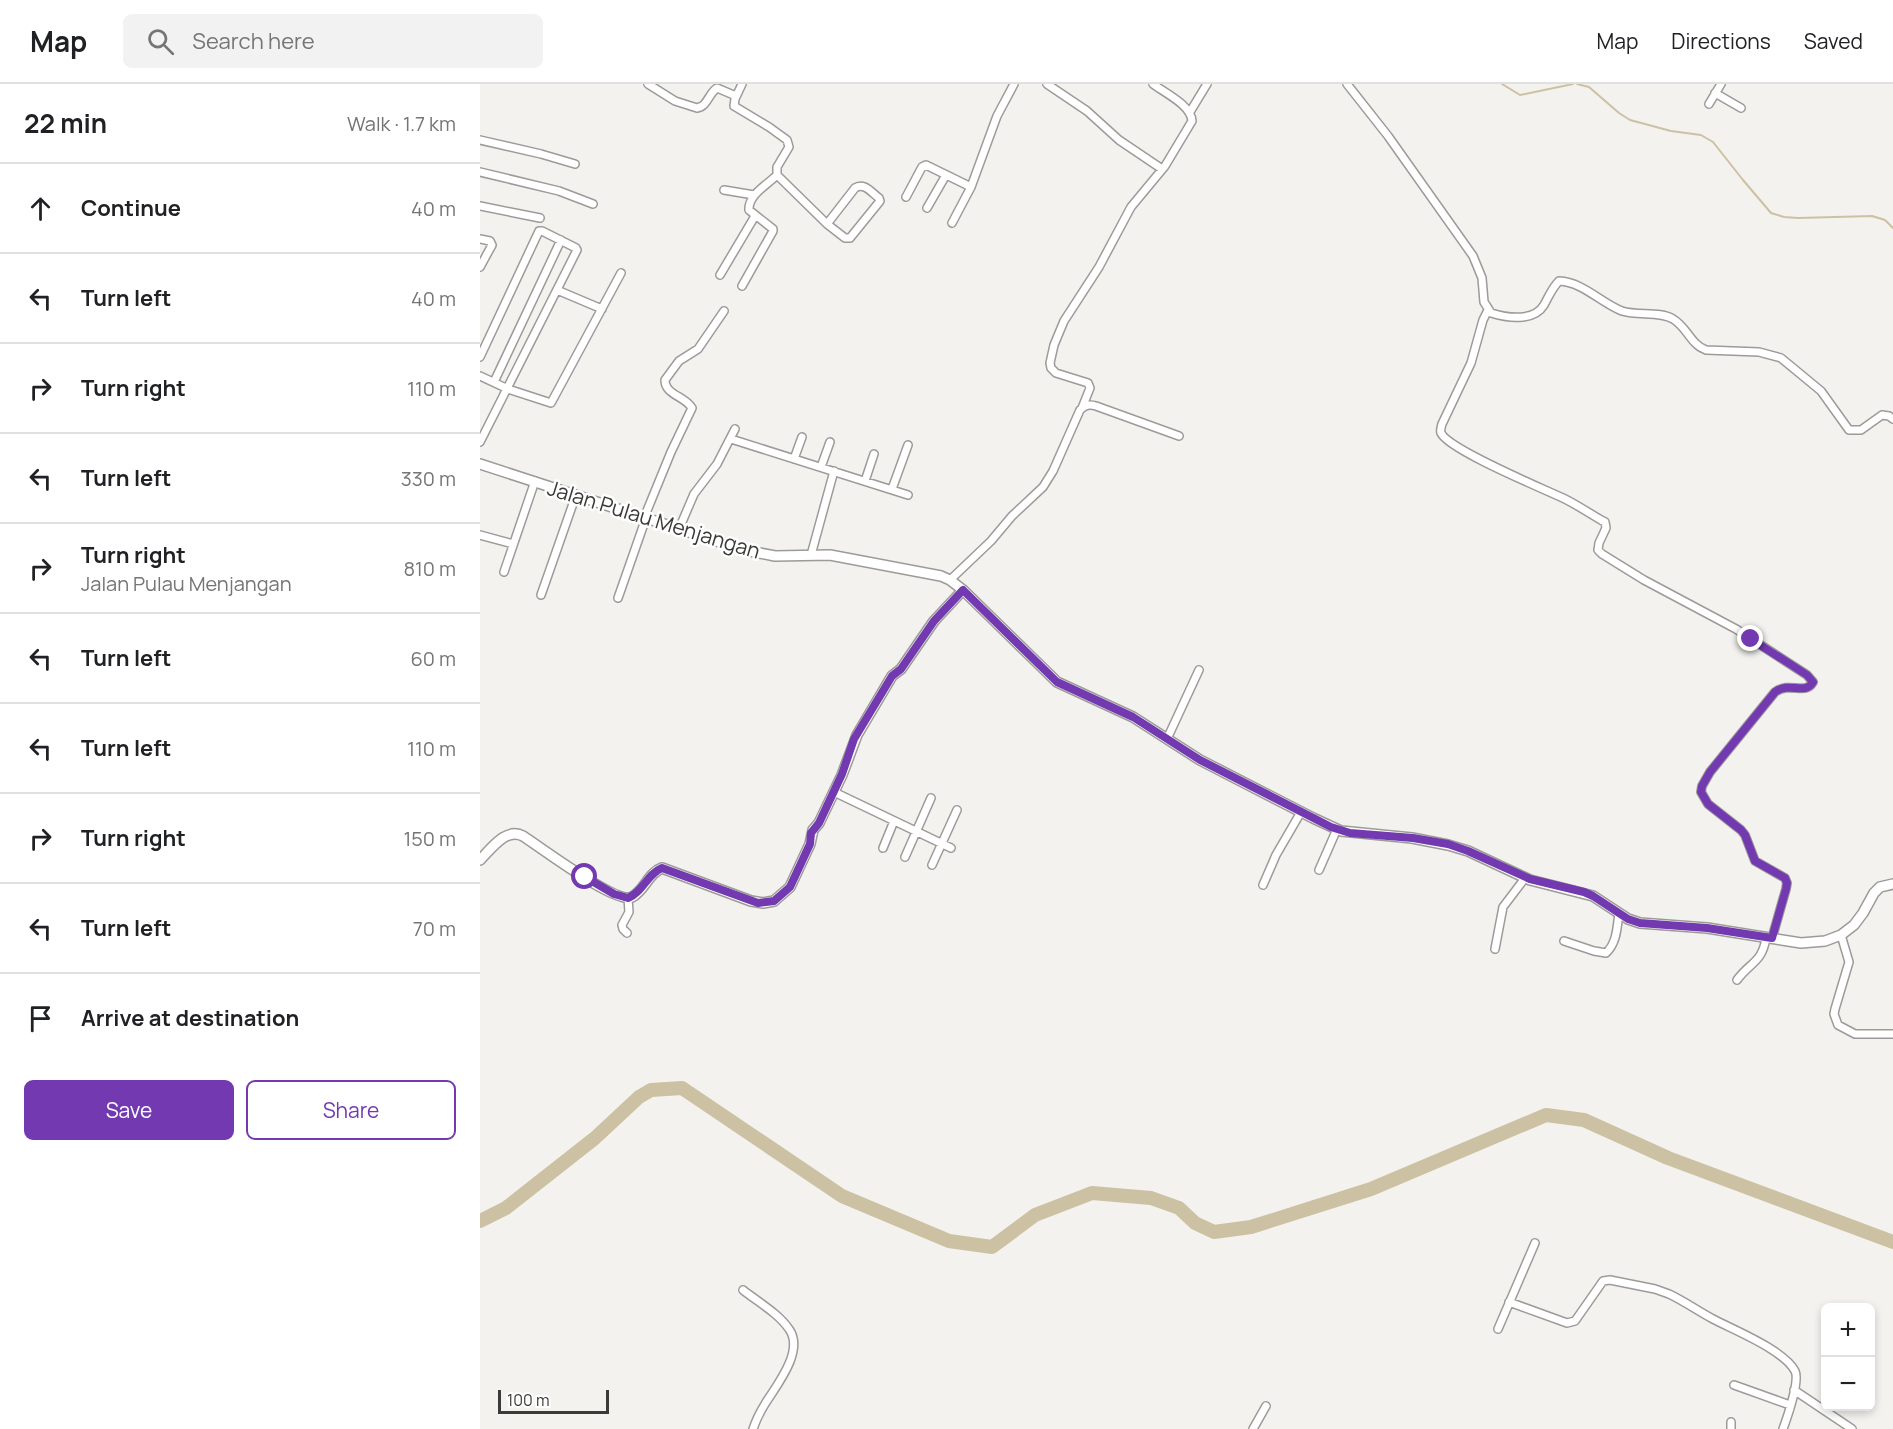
<!DOCTYPE html>
<meta charset="utf-8">
<style>
body{margin:0;font-family:Manrope,sans-serif;background:#f2f2f2;color:#202124}
.controls{position:absolute;right:18px;bottom:18px;display:grid;overflow:hidden;border-radius:9px;box-shadow:0 3px 9px #0003}
.controls button{width:54px;height:54px;display:grid;place-items:center;padding:0;border:0;border-bottom:2px solid #e0e0e0;background:#fff;color:#202124;font:30px sans-serif}
.scale{position:absolute;left:18px;bottom:15px;width:111px;box-sizing:border-box;padding-left:6px;border:3px solid #3a3a39;border-top:0;font-size:16px;line-height:21px;white-space:nowrap;color:#3a3a39;-webkit-text-stroke:4px #fff;paint-order:stroke}
.stop{position:absolute;width:18px;height:18px;margin:-14px;border:4px solid #7239b0;border-radius:50%;background:#fff}
.stop.end{background:#7239b0;border-color:#fff;box-shadow:0 2px 6px #0008}
.list{margin:0;padding:0;list-style:none}
h2{display:flex;justify-content:space-between;align-items:center;height:78px;margin:0;padding:0 24px;font-size:26px}
h2 small{font-size:20px;font-weight:400;color:#757577}
.list li{display:grid;grid-template-columns:39px 1fr auto;gap:18px;align-items:center;box-sizing:border-box;height:90px;padding:0 24px;border-top:2px solid #e0e0e0}
.list b{display:block;font-size:22px;white-space:nowrap}
.list p{margin:0;font-size:20px;white-space:nowrap;color:#757577}
.list em{font-size:20px;font-style:normal;color:#757577}
.actions{display:flex;gap:12px;padding:18px 24px}
.actions a{flex:1;padding:14px 0;border:2px solid #7239b0;border-radius:9px;text-align:center;font-size:21px;color:#7239b0}
.actions .main{background:#7239b0;color:#fff}
.icon{flex:none;width:33px;height:33px;fill:none;stroke:currentColor;stroke-width:2;stroke-linecap:round;stroke-linejoin:round}
.map{position:relative;flex:none;width:1413px;height:1345px;overflow:hidden}
header{display:flex;align-items:center;gap:36px;box-sizing:border-box;height:84px;padding:0 30px;background:#fff;border-bottom:2px solid #e0e0e0}
header strong{font-size:28px}
nav{display:flex;gap:33px;margin-inline-start:auto;font-size:21px}
.search{width:420px;height:54px;background:#f2f2f2;display:flex;align-items:center;gap:15px;box-sizing:border-box;padding:0 21px;border-radius:9px;color:#757577;font-size:22px}
main{display:flex}
aside{flex:1;background:#fff}
.map>svg:first-child{display:block}
.lines{fill:none;stroke-linecap:round;stroke-linejoin:round}
.stream{stroke:#ccc1a2;stroke-width:2}
.river{stroke:#ccc1a2;stroke-width:14}
.minor-casing{stroke:#9c9b98;stroke-width:10}
.tertiary-casing{stroke:#9c9b98;stroke-width:12}
.minor{stroke:#fff;stroke-width:7}
.tertiary{stroke:#fff;stroke-width:9}
.route{stroke:#7239b0;stroke-width:8}
.labels{text-anchor:middle;dominant-baseline:central;stroke-width:5;stroke-linejoin:round;paint-order:stroke}
.street-label{font-size:21px;fill:#3a3a39;stroke:#fff}
</style>
<header>
<strong>Map</strong>
<div class="search"><svg class="icon" aria-label="search" viewBox="0 0 24 24"><circle cx="10" cy="10" r="6"/><path d="M15 15l6 6"/></svg>Search here</div>
<nav><a>Map</a><a>Directions</a><a>Saved</a></nav>
</header>
<main>
<aside>
<h2>22 min<small>Walk · 1.7 km</small></h2>
<ul class="list">
<li><svg class="icon" aria-label="ahead" viewBox="0 0 24 24"><path d="M12 20V5M6 11l6-6 6 6"/></svg><div><b>Continue</b></div><em>40 m</em></li>
<li><svg class="icon" aria-label="left" viewBox="0 0 24 24"><path d="M17 20v-9H6M10 6l-5 5 5 5"/></svg><div><b>Turn left</b></div><em>40 m</em></li>
<li><svg class="icon" aria-label="right" viewBox="0 0 24 24"><path d="M7 20v-9h11M14 6l5 5-5 5"/></svg><div><b>Turn right</b></div><em>110 m</em></li>
<li><svg class="icon" aria-label="left" viewBox="0 0 24 24"><path d="M17 20v-9H6M10 6l-5 5 5 5"/></svg><div><b>Turn left</b></div><em>330 m</em></li>
<li><svg class="icon" aria-label="right" viewBox="0 0 24 24"><path d="M7 20v-9h11M14 6l5 5-5 5"/></svg><div><b>Turn right</b><p>Jalan Pulau Menjangan</p></div><em>810 m</em></li>
<li><svg class="icon" aria-label="left" viewBox="0 0 24 24"><path d="M17 20v-9H6M10 6l-5 5 5 5"/></svg><div><b>Turn left</b></div><em>60 m</em></li>
<li><svg class="icon" aria-label="left" viewBox="0 0 24 24"><path d="M17 20v-9H6M10 6l-5 5 5 5"/></svg><div><b>Turn left</b></div><em>110 m</em></li>
<li><svg class="icon" aria-label="right" viewBox="0 0 24 24"><path d="M7 20v-9h11M14 6l5 5-5 5"/></svg><div><b>Turn right</b></div><em>150 m</em></li>
<li><svg class="icon" aria-label="left" viewBox="0 0 24 24"><path d="M17 20v-9H6M10 6l-5 5 5 5"/></svg><div><b>Turn left</b></div><em>70 m</em></li>
<li><svg class="icon" aria-label="arrive" viewBox="0 0 24 24"><path d="M6 21V4h12l-3 4 3 4H6"/></svg><div><b>Arrive at destination</b></div></li>
</ul>
<div class="actions"><a class="main">Save</a><a>Share</a></div>
</aside>
<div class="map">
<svg width="1413" height="1345" viewBox="0 0 1413 1345">
<rect width="100%" height="100%" fill="#f3f2ef"/>
<g class="lines">
<path class="stream" d="M 1022,0 L 1040,11 L 1093,0
M 1097,0 L 1109,3 L 1139,29 L 1150,36 L 1191,47 L 1221,51 L 1233,58 L 1263,96 L 1291,129 L 1304,133 L 1318,134 L 1392,132 L 1405,136 L 1413,144"/>
<path class="river" d="M 0,1137 L 26,1124 L 115,1054 L 159,1013 L 171,1006 L 202,1004 L 362,1112 L 469,1157 L 512,1163 L 555,1131 L 612,1109 L 671,1114 L 699,1124 L 715,1139 L 734,1148 L 771,1143 L 891,1105 L 1066,1031 L 1104,1036 L 1188,1074 L 1413,1158"/>
<defs>
<path id="minor" d="M 168,0 L 195,17 L 217,24 C 228,22 228,10 237,4 L 256,12
M 262,0 L 255,15 L 254,22 L 289,43 L 307,56 L 309,63 L 297,83 L 297,91 L 347,140 L 375,104 C 384,98 391,108 399,114 L 400,117 L 370,154 L 365,154 L 347,140
M 567,0 L 607,27 L 639,56 L 682,85
M 867,0 L 908,52 L 993,172 L 1002,194 L 1004,218 L 1011,229 C 1027,234 1054,238 1064,221 C 1069,212 1072,204 1079,197 C 1103,198 1121,219 1142,227 C 1158,232 1180,227 1193,235 C 1207,243 1211,261 1226,266 L 1279,268 L 1301,274 L 1341,307 L 1369,346 L 1381,346 L 1402,331 L 1409,332 L 1413,335
M 1235,9 L 1261,24
M 1229,20 L 1241,0
M 710,28 L 727,0
M 0,56 L 61,70 L 95,80
M 0,88 L 79,107 L 113,120
M 244,106 L 274,111
M 426,113 L 442,83 L 446,81 L 491,103 L 517,32 L 534,0
M 0,122 L 60,134
M 447,124 L 466,91
M 472,139 L 491,103
M 0,155 L 10,157 L 12,161 L 0,183
M 240,191 L 275,132
M 262,202 L 293,147 L 293,145 L 269,126 C 268,111 287,101 297,91
M 77,206 L 122,225
M 1008,226 L 1003,236 L 991,279 L 962,340 C 961,344 960,346 961,349 C 969,366 1064,405 1085,415 C 1097,421 1109,429 1121,436 L 1125,438 L 1126,444 L 1119,459 L 1118,466 L 1122,470 L 1164,496 L 1256,545 L 1327,591 L 1333,598 C 1325,612 1311,597 1295,608 L 1230,688 L 1222,702 L 1221,708 L 1228,720 L 1261,746 L 1265,751 L 1275,777 L 1305,794 L 1307,799 L 1306,805 L 1292,854
M 0,273 L 59,147 L 62,147 L 96,164 L 97,166 L 0,358
M 0,292 L 28,305 L 71,319 L 141,189
M 14,298 L 81,156
M 602,324 L 610,304 L 608,299 L 576,289 L 571,284 L 570,279 L 574,261 L 584,237 L 619,183 L 651,123 L 685,82 L 712,37 C 711,21 685,9 673,0
M 251,355 L 428,411
M 314,375 L 322,353
M 341,383 L 350,358
M 385,397 L 394,370
M 412,405 L 428,361
M 164,434 L 191,368 L 212,324 C 205,312 185,311 185,296 L 199,277 L 218,265 L 244,227
M 199,445 L 214,410 L 237,380 L 255,345
M 0,451 L 33,460
M 331,471 L 354,387
M 24,488 L 55,397
M 470,496 L 511,457 L 532,432 L 563,403 L 573,387 L 600,326 C 605,321 609,320 616,322 L 699,352
M 61,511 L 96,411
M 138,514 L 166,434
M 687,655 L 719,586
M 354,708 L 471,764
M 403,764 L 414,737
M 425,773 L 451,714
M 452,781 L 477,726
M 839,786 L 857,745
M 783,801 L 796,771 L 821,728
M 147,849 L 143,845 L 142,841 L 149,828 L 148,814
M 1361,851 L 1369,878 L 1355,925 L 1354,930 L 1358,941 L 1375,950 L 1413,950
M 1084,857 L 1114,867 L 1126,869 C 1137,859 1137,843 1139,829
M 1015,865 L 1023,823 L 1045,794
M 1257,896 C 1270,878 1282,879 1286,854
M 263,1206 C 278,1218 298,1229 309,1245 C 325,1267 296,1302 285,1320 C 280,1328 276,1336 273,1345
M 1029,1218 L 1087,1239 L 1095,1237 L 1123,1197 L 1130,1196 L 1175,1205 L 1189,1210 C 1204,1217 1218,1227 1233,1235 C 1254,1246 1304,1266 1315,1287 C 1320,1297 1307,1334 1303,1345
M 1018,1245 L 1055,1159
M 1254,1301 L 1310,1321
M 1314,1306 L 1372,1345
M 773,1345 L 786,1322
M 1251,1345 L 1251,1338"/>
<path id="tertiary" d="M 0,380 L 264,466 L 295,472 L 350,471 L 461,492 L 470,496 L 483,506 L 577,598 L 653,633 L 720,676 L 833,734 L 861,747 L 932,754 L 968,761 L 988,767 L 1050,796 L 1113,812 L 1148,835 L 1160,839 L 1227,844 L 1321,859 L 1345,857 L 1361,851 L 1374,841 L 1383,829 L 1394,809 L 1400,803 L 1413,800
M 0,776 C 11,765 26,743 43,752 C 60,763 137,821 152,813 C 165,806 168,789 182,784 L 271,817 L 283,819 L 294,817 L 310,803 L 330,760 L 333,746 L 339,739 L 362,691 L 377,651 L 412,592 L 421,585 L 454,537 L 483,506"/>
</defs>
<use href="#minor" class="minor-casing"/>
<use href="#tertiary" class="tertiary-casing"/>
<use href="#minor" class="minor"/>
<use href="#tertiary" class="tertiary"/>
</g>
<g class="lines">
<path class="route" d="M 105,793 L 134,810 L 148,814 C 163,808 167,790 182,784 L 278,819 L 294,817 L 310,803 L 330,760 L 331,749 L 339,739 L 362,690 L 374,655 L 412,592 L 421,585 L 454,537 L 483,506 L 577,598 L 653,633 L 720,676 L 851,743 L 870,749 L 933,754 L 968,760 L 988,767 L 1050,795 L 1104,808 L 1113,812 L 1148,835 L 1160,839 L 1227,844 L 1292,854 L 1306,805 L 1307,799 L 1305,794 L 1275,777 L 1265,751 L 1261,746 L 1228,720 L 1221,708 L 1222,702 L 1230,688 L 1295,608 C 1310,597 1325,612 1333,598 L 1327,591 L 1271,555"/>
</g>
<g class="labels">
<g class="street-label">
<text transform="translate(174 435) rotate(17)">Jalan Pulau Menjangan</text>
</g>
</g>
</svg>
<div class="controls">
<button>+</button>
<button>−</button>
</div>
<div class="scale">100 m</div>
<div class="stop" style="left:105px;top:793px"></div>
<div class="stop end" style="left:1271px;top:555px"></div>
</div>
</main>
